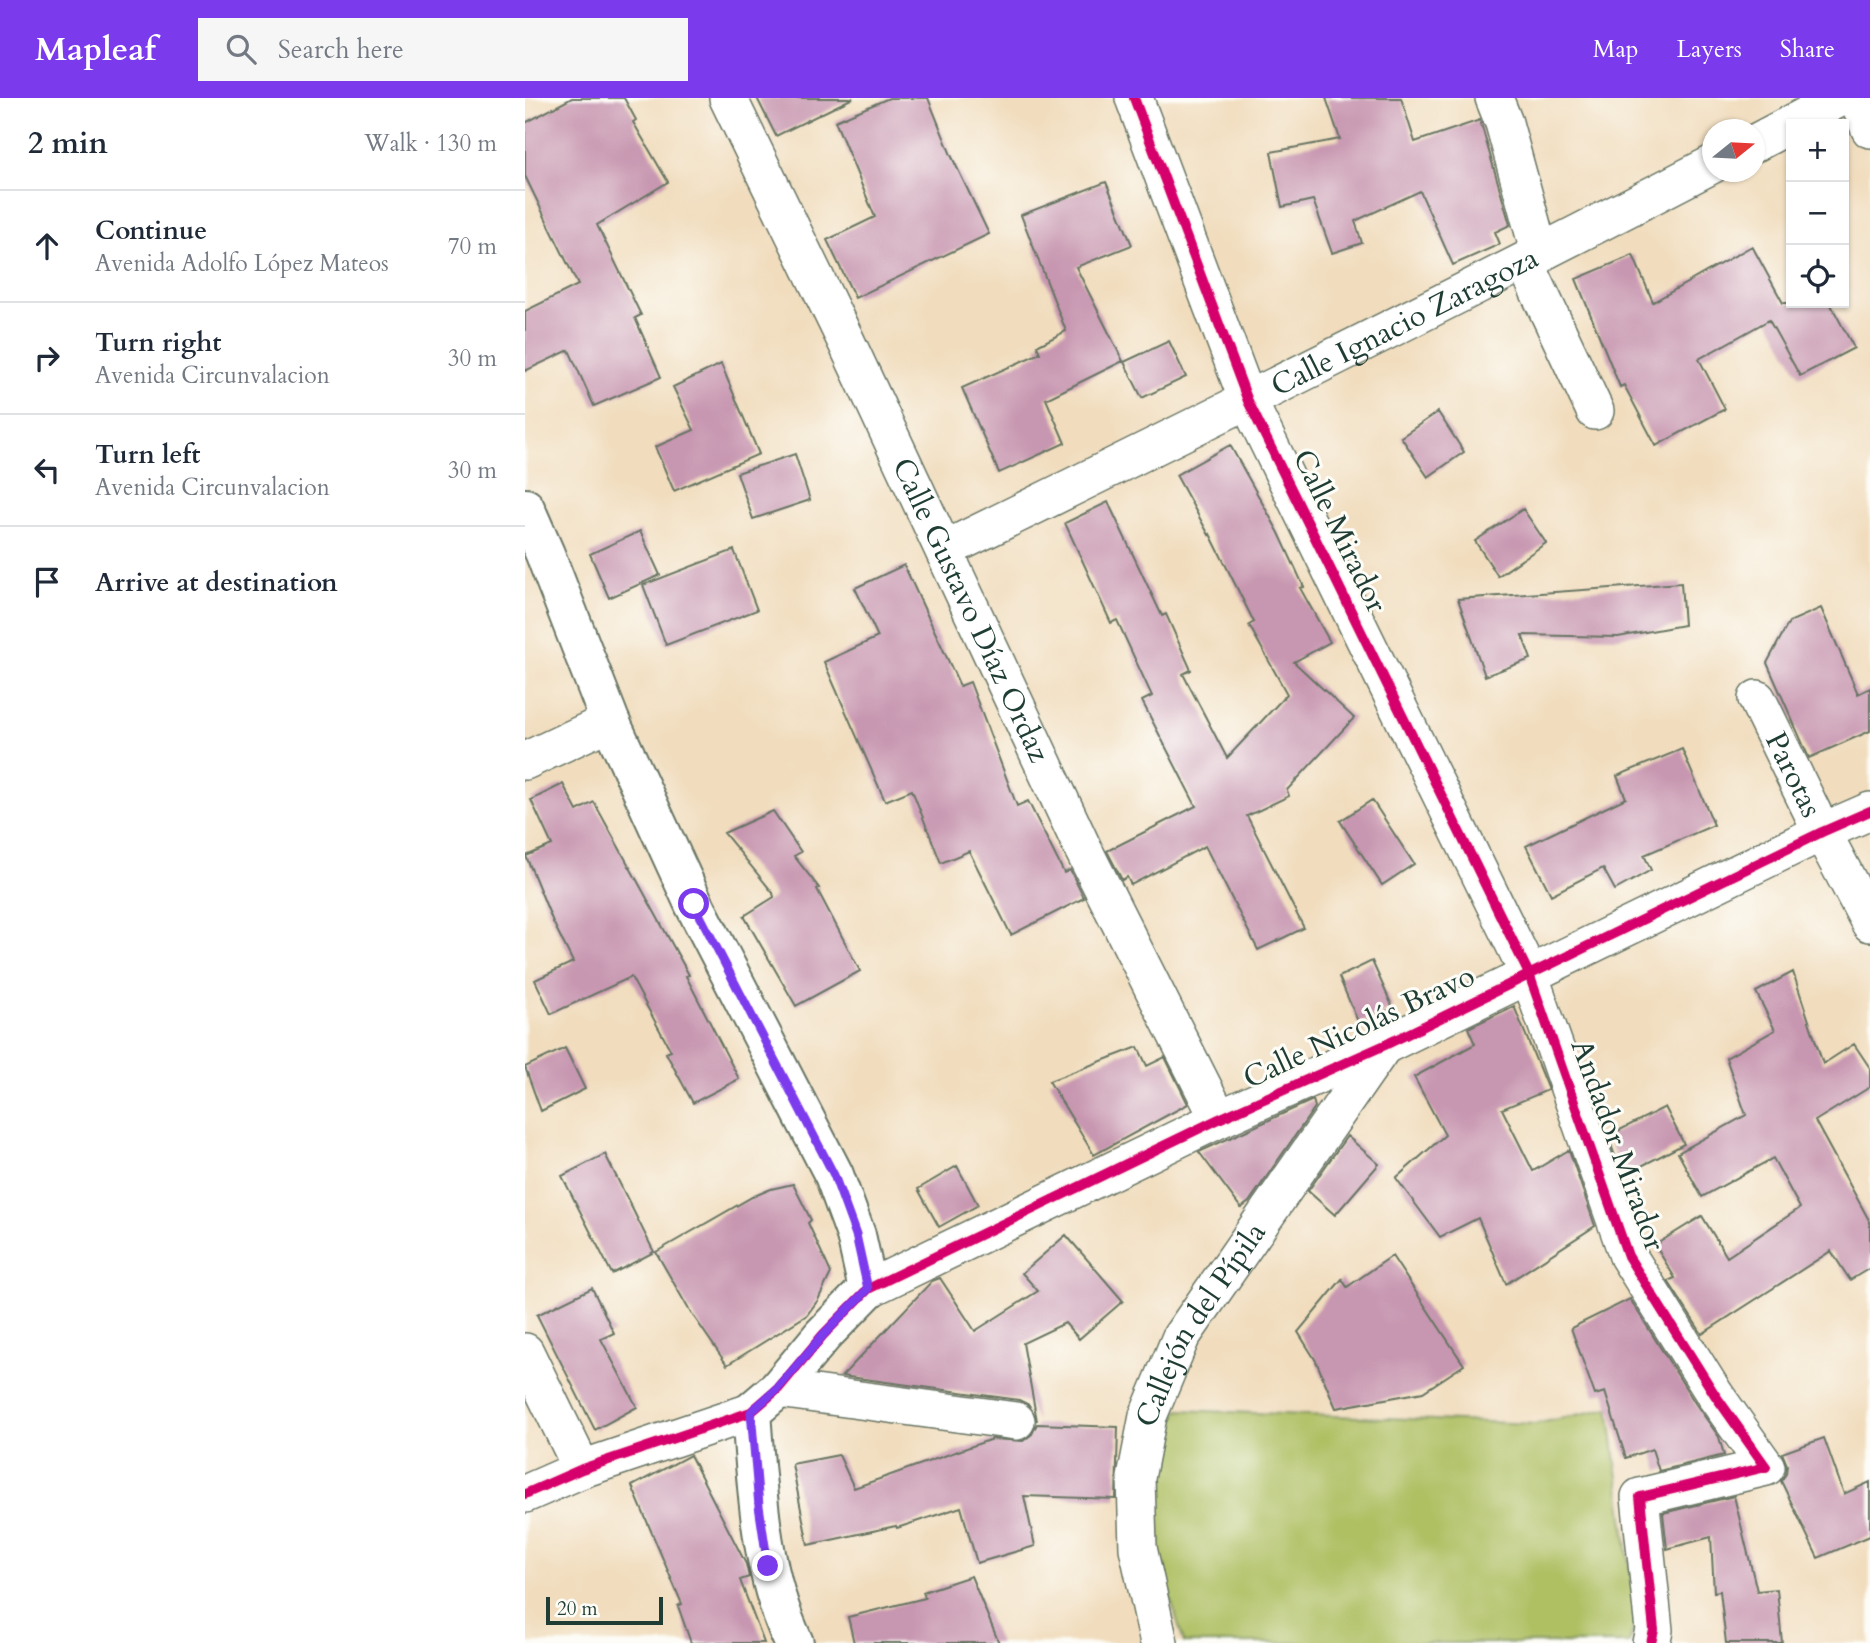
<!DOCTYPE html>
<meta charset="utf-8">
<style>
body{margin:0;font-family:Cardo,serif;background:#f6f6f7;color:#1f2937}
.controls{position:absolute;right:21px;top:21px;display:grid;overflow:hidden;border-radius:0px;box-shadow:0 2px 5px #0004}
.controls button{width:63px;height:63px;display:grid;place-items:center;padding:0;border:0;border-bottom:2px solid #e0e1e3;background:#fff;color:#1f2937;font:35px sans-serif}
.compass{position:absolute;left:1177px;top:21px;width:63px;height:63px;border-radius:50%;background:#fff;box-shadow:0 2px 5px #0004;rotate:72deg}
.scale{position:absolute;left:21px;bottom:18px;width:117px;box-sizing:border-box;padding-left:7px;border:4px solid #1f3d34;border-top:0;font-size:19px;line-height:24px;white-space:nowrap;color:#1f3d34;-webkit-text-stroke:5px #fdfcf7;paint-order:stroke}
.stop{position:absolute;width:21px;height:21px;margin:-16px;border:5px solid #7c3aed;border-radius:50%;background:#fff}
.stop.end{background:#7c3aed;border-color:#fff;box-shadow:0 2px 7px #0008}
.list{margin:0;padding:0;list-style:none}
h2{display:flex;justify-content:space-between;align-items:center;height:91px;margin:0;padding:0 28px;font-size:30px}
h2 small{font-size:23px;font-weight:400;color:#747a83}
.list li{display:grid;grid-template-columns:46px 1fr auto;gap:21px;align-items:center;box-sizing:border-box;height:112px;padding:0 28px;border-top:2px solid #e0e1e3}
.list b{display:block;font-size:26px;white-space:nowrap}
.list p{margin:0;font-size:23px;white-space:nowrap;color:#747a83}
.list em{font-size:23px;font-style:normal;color:#747a83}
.icon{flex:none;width:38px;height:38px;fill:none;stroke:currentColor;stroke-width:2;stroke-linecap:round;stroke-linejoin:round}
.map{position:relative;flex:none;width:1345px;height:1545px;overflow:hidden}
header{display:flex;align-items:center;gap:42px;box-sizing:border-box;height:98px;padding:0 35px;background:#7c3aed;color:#fff}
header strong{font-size:33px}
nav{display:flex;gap:38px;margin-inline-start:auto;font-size:24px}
.search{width:490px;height:63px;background:#f6f6f7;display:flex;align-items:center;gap:18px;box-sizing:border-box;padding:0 24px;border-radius:0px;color:#747a83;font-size:26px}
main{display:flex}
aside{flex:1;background:#fff}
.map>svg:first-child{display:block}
.green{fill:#afc063;stroke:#677e4c;stroke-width:2}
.building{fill:#c796b0}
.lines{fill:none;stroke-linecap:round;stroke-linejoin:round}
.minor-casing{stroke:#687564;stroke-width:40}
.tertiary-casing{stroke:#687564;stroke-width:42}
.minor{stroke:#fff;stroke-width:37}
.tertiary{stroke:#fff;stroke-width:38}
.cycleway-casing{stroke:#fdfcf7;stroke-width:15}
.cycleway{stroke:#d6006c;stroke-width:10}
.route{stroke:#7c3aed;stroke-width:9}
.labels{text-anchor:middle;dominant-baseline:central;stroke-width:6;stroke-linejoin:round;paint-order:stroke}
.street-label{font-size:30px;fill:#1f3d34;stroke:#fdfcf7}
</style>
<header>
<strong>Mapleaf</strong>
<div class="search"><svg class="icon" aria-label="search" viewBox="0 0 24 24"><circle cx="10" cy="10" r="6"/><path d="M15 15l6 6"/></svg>Search here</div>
<nav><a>Map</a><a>Layers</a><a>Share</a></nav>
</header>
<main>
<aside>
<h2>2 min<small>Walk · 130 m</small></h2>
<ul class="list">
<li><svg class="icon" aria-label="ahead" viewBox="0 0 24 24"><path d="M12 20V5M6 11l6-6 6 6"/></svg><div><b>Continue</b><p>Avenida Adolfo López Mateos</p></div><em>70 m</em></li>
<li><svg class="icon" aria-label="right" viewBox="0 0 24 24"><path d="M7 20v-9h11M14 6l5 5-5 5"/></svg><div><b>Turn right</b><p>Avenida Circunvalacion</p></div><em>30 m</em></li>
<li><svg class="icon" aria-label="left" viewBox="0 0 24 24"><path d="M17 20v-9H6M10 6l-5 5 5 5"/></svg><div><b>Turn left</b><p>Avenida Circunvalacion</p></div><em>30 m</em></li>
<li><svg class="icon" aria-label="arrive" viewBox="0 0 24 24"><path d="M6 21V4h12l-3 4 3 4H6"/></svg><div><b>Arrive at destination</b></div></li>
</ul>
</aside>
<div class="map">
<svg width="1345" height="1545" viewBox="0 0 1345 1545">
<rect width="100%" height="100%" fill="#fdfcf7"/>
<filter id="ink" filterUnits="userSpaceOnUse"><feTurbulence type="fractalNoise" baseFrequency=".0143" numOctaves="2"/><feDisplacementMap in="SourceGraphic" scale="14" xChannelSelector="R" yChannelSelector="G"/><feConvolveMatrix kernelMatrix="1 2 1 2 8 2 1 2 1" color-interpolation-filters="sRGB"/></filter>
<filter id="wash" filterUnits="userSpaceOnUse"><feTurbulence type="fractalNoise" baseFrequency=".00686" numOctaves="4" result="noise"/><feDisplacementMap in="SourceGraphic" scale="28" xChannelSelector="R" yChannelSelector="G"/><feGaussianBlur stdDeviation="1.57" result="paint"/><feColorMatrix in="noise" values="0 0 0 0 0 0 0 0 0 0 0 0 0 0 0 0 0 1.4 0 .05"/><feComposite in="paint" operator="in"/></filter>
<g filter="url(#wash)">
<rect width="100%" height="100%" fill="#f1ddbe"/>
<path class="green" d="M 1084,1310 L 1111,1520 L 1104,1545 L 659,1545 L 632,1455 L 631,1358 L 654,1312 L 1010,1326 Z"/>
<g id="blocks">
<path class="building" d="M 47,0 L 99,0 L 111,22 L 108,24 L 143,84 L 72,127 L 116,217 L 110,220 L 136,279 L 69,308 L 44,252 L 0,273 L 0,213 L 53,187 L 0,78 L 0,25 Z
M 232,0 L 328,0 L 251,38 Z
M 364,0 L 403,0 L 426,57 L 464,136 L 330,200 L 302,142 L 350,119 L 310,23 Z
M 801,0 L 876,0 L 890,44 L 955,22 L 985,127 L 970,134 L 975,146 L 928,167 L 895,93 L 830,123 L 837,145 L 807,155 L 788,102 L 757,109 L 746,54 L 815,41 Z
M 581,84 L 607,147 L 551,169 L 598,263 L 521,301 L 540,345 L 474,375 L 437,290 L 515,255 L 512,248 L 541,233 L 496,117 Z
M 1227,148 L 1258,205 L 1305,205 L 1329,250 L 1275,278 L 1244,222 L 1174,261 L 1200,311 L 1131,348 L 1099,287 L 1095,289 L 1051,181 L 1108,157 L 1128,204 Z
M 644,243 L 661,279 L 617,300 L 599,264 Z
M 196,266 L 234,356 L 149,393 L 130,349 L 169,332 L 148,289 Z
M 913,314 L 939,354 L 903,379 L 876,339 Z
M 705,347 L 754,435 L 779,489 L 775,490 L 805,544 L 769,564 L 829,620 L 762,692 L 764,698 L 722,718 L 779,830 L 733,852 L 680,748 L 606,787 L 602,779 L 597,782 L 582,753 L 671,708 L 617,603 L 627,598 L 592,522 L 586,525 L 540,425 L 583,404 L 637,518 L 641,516 L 666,572 L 658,576 L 702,660 L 762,596 L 724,527 L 729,524 L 685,436 L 684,437 L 651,377 Z
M 270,356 L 285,402 L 228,421 L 212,375 Z
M 998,411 L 1021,445 L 973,478 L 950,443 Z
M 115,433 L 135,477 L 84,500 L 65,456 Z
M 209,452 L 232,512 L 141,547 L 118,487 Z
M 379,467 L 435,588 L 445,584 L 492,708 L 503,703 L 539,775 L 545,772 L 559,800 L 486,837 L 444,753 L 416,765 L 387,692 L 360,703 L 299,564 L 353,539 L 330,490 Z
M 1156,485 L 1159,527 L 1093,539 L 997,537 L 1006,561 L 960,578 L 933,501 Z
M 1296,510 L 1333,596 L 1345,590 L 1345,633 L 1284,660 L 1242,565 L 1264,524 Z
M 1157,651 L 1189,727 L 1119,757 L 1126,772 L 1090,792 L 1078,770 L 1026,797 L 1001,748 L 1101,700 L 1092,678 Z
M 38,686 L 52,713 L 69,704 L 164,877 L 161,878 L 214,981 L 168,1005 L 141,955 L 146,953 L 106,879 L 26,916 L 10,882 L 48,864 L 28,824 L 1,758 L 27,747 L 6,702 Z
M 847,702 L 889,766 L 857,787 L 815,723 Z
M 248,713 L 276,754 L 269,758 L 294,790 L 292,791 L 335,873 L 271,908 L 219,818 L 249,799 L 248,795 L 199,735 Z
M 847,863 L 868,910 L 834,926 L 814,879 Z
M 1268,874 L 1298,966 L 1329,946 L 1345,970 L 1345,989 L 1290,1023 L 1345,1124 L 1345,1170 L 1325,1182 L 1306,1153 L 1177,1236 L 1143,1183 L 1150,1180 L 1130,1147 L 1177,1118 L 1202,1159 L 1275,1110 L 1248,1060 L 1177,1099 L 1153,1055 L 1221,1017 L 1201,960 L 1250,932 L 1231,894 Z
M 989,908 L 1023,992 L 977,1011 L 1008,1073 L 1044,1052 L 1070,1128 L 981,1186 L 953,1120 L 915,1139 L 871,1080 L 920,1037 L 889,979 L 950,946 L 943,930 Z
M 613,949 L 622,968 L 640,959 L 663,1006 L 569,1057 L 524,983 Z
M 40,950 L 60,991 L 16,1013 L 0,969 Z
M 788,1002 L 790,1009 L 724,1104 L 716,1110 L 674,1054 Z
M 1140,1009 L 1159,1046 L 1097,1078 L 1083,1038 Z
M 822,1038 L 854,1066 L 810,1117 L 783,1093 Z
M 80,1056 L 129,1154 L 87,1176 L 37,1078 Z
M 432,1068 L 453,1107 L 414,1129 L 393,1091 Z
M 268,1086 L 286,1122 L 283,1125 L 306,1175 L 293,1202 L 282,1217 L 202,1267 L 163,1210 L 131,1154 L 227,1099 L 246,1091 Z
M 541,1137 L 598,1203 L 554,1241 L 540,1225 L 498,1245 L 512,1323 L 504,1307 L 494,1302 L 317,1278 L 407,1183 L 415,1180 L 450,1233 L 513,1193 L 497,1175 Z
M 867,1158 L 939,1267 L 898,1294 L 811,1310 L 791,1263 L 773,1234 L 817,1181 L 822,1189 Z
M 67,1190 L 89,1235 L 76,1241 L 112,1309 L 70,1332 L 12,1217 Z
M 1105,1201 L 1170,1305 L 1194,1339 L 1199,1357 L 1134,1373 L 1127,1351 L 1101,1360 L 1080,1294 L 1070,1297 L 1046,1230 Z
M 512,1326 L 593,1329 L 591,1401 L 499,1398 L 510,1448 L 452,1465 L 436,1409 L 372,1430 L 371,1428 L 283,1447 L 267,1366 L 314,1357 L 329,1390 L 467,1341 L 498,1343 L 507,1336 Z
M 1299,1340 L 1319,1396 L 1345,1384 L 1345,1438 L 1293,1460 L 1256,1383 L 1261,1376 L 1262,1367 L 1257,1355 Z
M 165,1357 L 221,1466 L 224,1479 L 215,1482 L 239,1545 L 166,1545 L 153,1508 L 157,1506 L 107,1388 Z
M 1209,1398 L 1232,1493 L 1252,1491 L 1257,1545 L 1201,1545 L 1195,1493 L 1189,1494 L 1186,1439 L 1142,1451 L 1138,1415 Z
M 446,1478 L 474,1545 L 329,1545 L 323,1519 L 400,1500 L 398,1494 Z"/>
</g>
</g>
<g filter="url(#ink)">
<use href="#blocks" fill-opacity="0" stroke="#687564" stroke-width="2"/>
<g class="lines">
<defs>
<g id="minor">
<path id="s1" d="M 203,0 L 320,241 L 558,751 L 694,1021"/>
<path d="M 609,0 L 723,303 L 1004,876 L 1103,1158 L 1190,1297 L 1241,1369 L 1115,1399 L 1129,1532 L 1126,1545"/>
<path d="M 969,0 L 979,25 L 1015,157"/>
<path d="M 1332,0 L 1345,31"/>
<path d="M 1230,45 L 1315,0"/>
<path d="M 1000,164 L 1070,313"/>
<path id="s2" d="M 419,452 C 676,326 933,199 1188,66"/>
<path id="s3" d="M 1232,601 L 1297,734 L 1345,825"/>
<path d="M 0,663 L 85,623"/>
<path d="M 343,1191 L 694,1021 L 860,947 L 1297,734 L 1345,713"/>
<path d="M 0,1254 L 57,1371"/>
<path d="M 253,1291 L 491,1323"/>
<path d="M 0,1396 L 57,1371 L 226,1314"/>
<path id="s4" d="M 634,1545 L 613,1450 L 611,1380 L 623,1318 L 656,1239 L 859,947"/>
</g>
<path id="tertiary" d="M 0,410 L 20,456 L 85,623 L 169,806 L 309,1077 L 331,1137 L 343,1191 L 298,1237 L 253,1291 L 226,1314 C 232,1392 235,1474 269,1545"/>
</defs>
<use href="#minor" class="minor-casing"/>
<use href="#tertiary" class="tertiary-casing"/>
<use href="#minor" class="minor"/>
<use href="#tertiary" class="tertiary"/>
<defs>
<path id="cycleway" d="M 609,0 L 723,303 L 1004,876 L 1103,1158 L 1190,1297 L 1241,1369 L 1115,1399 L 1129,1532 L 1126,1545
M 0,1396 L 57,1371 L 226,1314 L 253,1291 L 298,1237 L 343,1191 L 694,1021 L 860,947 L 1297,734 L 1345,713"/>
</defs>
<use href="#cycleway" class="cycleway-casing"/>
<use href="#cycleway" class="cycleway"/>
</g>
</g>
<g class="lines" filter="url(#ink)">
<path class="route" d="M 169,806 L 309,1077 L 331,1137 L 343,1191 L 298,1237 L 253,1290 L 226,1314 L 234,1408 L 243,1468"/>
</g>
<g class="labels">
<g class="street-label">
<text stroke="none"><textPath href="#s2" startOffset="514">Calle Ignacio Zaragoza</textPath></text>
<text transform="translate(815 433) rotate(64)">Calle Mirador</text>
<text stroke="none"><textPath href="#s1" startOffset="567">Calle Gustavo Díaz Ordaz</textPath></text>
<text stroke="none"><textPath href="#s3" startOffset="84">Parotas</textPath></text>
<text transform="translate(834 929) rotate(-25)">Calle Nicolás Bravo</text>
<text transform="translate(1093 1047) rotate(70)">Andador Mirador</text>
<text stroke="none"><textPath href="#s4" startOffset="336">Callejón del Pípila</textPath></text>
</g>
</g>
</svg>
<div class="controls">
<button>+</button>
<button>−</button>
<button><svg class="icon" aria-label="locate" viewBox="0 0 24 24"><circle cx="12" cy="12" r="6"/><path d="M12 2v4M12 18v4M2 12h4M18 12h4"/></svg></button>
</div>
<svg class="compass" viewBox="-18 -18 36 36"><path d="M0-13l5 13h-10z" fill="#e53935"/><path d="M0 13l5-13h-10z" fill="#747a83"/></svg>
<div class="scale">20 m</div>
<div class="stop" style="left:169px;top:806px"></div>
<div class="stop end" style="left:243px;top:1468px"></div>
</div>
</main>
